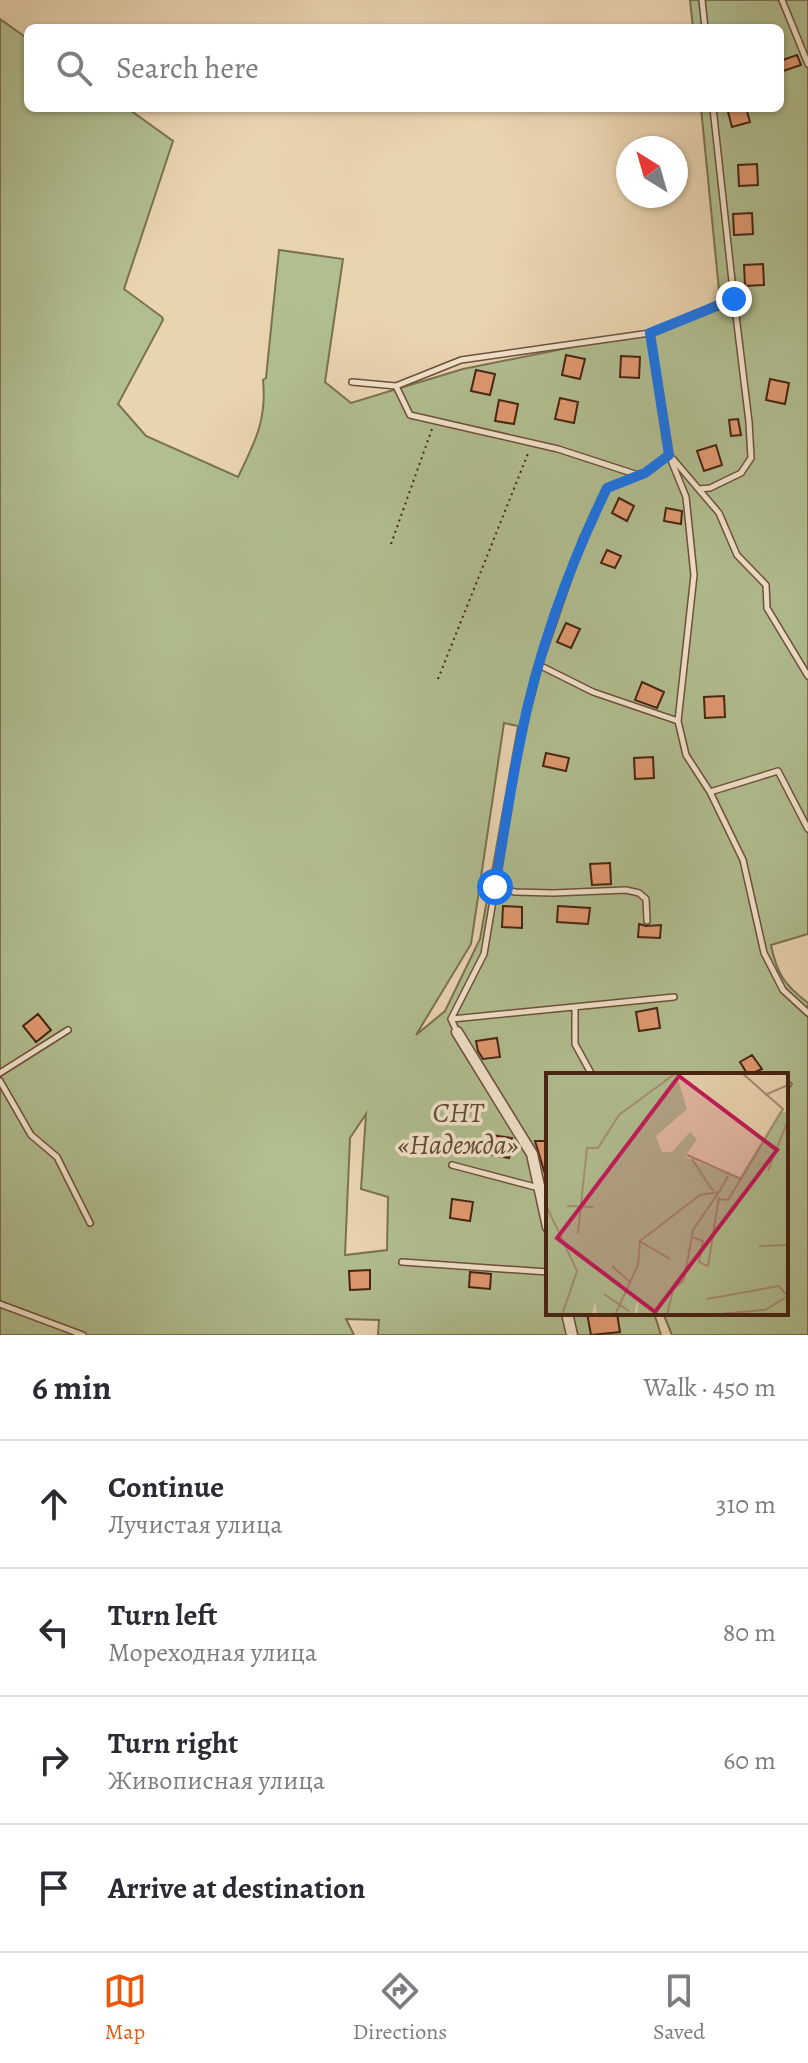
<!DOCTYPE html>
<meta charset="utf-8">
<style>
body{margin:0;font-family:Alegreya,serif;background:#f7f7f7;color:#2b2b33}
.compass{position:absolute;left:616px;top:136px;width:72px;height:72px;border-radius:50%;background:#fff;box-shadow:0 2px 6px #0004;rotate:323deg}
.stop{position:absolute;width:24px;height:24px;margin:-18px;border:6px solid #1a73e8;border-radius:50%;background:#fff}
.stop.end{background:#1a73e8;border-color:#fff;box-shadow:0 2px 8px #0008}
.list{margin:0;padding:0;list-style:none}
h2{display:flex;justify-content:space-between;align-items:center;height:104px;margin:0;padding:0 32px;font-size:34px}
h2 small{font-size:26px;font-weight:400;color:#7c7c81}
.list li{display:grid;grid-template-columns:52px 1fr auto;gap:24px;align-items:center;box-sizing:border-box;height:128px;padding:0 32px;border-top:2px solid #e1e1e2}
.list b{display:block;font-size:30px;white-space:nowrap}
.list p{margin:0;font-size:26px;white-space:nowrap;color:#7c7c81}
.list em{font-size:26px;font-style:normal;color:#7c7c81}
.icon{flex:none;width:44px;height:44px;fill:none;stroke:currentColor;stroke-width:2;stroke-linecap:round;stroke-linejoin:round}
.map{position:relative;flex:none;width:808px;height:1335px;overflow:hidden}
.search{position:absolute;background:#fff;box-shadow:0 2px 6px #0004;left:24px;right:24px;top:24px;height:88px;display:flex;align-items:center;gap:20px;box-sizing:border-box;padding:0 28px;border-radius:12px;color:#7c7c81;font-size:30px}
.sheet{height:616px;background:#fff}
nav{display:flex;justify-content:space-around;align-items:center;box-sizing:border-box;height:112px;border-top:2px solid #e1e1e2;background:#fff;font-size:22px;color:#7c7c81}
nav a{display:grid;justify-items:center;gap:4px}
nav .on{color:#ea580c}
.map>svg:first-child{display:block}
.green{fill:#b1be90;stroke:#7b7151;stroke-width:2;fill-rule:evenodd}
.building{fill:#e19971;stroke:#452412;stroke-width:2}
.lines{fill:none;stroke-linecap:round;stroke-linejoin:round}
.lane-casing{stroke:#6e503a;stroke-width:8}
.street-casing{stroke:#6e503a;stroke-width:13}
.path{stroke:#452412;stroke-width:2;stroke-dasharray:2 4;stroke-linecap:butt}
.lane{stroke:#f1e3cc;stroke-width:5}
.street{stroke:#f1e3cc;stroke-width:10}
.route{stroke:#1a73e8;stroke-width:10}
.labels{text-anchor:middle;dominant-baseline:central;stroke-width:7;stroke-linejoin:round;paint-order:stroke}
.park-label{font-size:28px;font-style:italic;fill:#604a32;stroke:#f1e3cc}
.inset-road{fill:none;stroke:#a78e71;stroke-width:2}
.view{fill:#c2185b;fill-opacity:0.15;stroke:#c2185b;stroke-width:4}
.inset-edge{fill:none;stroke:#452412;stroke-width:4}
</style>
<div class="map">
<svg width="808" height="1335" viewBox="0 0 808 1335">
<rect width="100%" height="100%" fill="#e9d4b0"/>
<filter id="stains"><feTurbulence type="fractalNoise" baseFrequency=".0025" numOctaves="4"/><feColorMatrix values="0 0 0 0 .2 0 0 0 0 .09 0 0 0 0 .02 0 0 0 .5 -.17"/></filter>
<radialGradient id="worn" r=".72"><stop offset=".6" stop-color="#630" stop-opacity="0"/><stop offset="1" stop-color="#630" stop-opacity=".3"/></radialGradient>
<path class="green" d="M 690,0 L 808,0 L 808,934 L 771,945 C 777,975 785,985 808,1003 L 808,1335 L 672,1335 L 663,1313 L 786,1313 L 786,1094 L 792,1084 L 789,1081 L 786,1083 L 786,1075 L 548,1075 L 548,1313 L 654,1313 L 661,1335 L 378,1335 L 379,1320 L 346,1319 L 354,1335 L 0,1335 L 0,19 L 28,39 L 28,108 L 127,108 L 173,141 L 124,289 L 162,317 L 163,320 L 118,404 L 146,436 L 238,477 C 255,442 267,420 263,380 L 266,378 L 279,250 L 343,259 L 325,382 L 351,403 L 463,369 L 647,332 L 720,300 L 701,108 L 780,108 L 780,28 L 693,28 ZM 504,723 L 518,726 L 480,939 L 445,1011 L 416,1035 L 471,944 ZM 366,1114 L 361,1189 L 388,1197 L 387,1250 L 345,1255 L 350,1138 Z"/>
<path class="building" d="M 797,55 L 801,65 L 780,72 L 780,61 Z
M 727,108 L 746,108 L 750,122 L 732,127 Z
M 757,164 L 758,185 L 739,186 L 738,165 Z
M 752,213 L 753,234 L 734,235 L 733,214 Z
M 763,264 L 764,285 L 745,286 L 744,265 Z
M 566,355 L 585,359 L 580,379 L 562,375 Z
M 621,356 L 640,357 L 639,378 L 620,377 Z
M 476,370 L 495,374 L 490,395 L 471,391 Z
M 770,379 L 789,383 L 785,404 L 766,400 Z
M 560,398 L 578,402 L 574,423 L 555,419 Z
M 499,400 L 518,404 L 514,424 L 495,421 Z
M 738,419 L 741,435 L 731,436 L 729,420 Z
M 716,445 L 722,465 L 704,471 L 697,451 Z
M 619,498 L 634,506 L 627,521 L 612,513 Z
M 666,508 L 682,511 L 681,524 L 664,521 Z
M 607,550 L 621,556 L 615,568 L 601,563 Z
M 566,623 L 580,629 L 571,648 L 557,642 Z
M 642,682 L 664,692 L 657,708 L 635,700 Z
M 724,696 L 725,717 L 705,718 L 704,697 Z
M 546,753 L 569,758 L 566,771 L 543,766 Z
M 653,757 L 654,778 L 635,779 L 634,758 Z
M 610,863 L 611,884 L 592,885 L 590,864 Z
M 503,906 L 522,907 L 522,928 L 502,927 Z
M 558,906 L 590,908 L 588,924 L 557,922 Z
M 639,924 L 646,926 L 661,925 L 660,938 L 638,937 Z
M 657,1008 L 660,1028 L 639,1031 L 636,1012 Z
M 38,1014 L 51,1030 L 36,1042 L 23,1026 Z
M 497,1038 L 500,1057 L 483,1059 L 478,1051 L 476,1041 Z
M 752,1055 L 762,1069 L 748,1075 L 740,1062 Z
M 492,1135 L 512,1138 L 509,1158 L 488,1154 Z
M 535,1141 L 548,1141 L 548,1174 L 545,1174 Z
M 452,1199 L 473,1202 L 470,1221 L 450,1218 Z
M 370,1270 L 370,1289 L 350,1290 L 349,1271 Z
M 470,1272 L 491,1274 L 490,1289 L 469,1287 Z
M 587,1313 L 617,1313 L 620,1332 L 591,1335 Z"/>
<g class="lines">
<defs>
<path id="lane" d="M 702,0 L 705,28
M 782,0 L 808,64
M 352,382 L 396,386 L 461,360 L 650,333 L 734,299 L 713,108
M 396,386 L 410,415 L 558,449 L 638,475
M 669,455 L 686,497 L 694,575 L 678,721 L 686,755 L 710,792 L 743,860 L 764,953 L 783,990 L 808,1013
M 673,459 L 719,513 L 737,555 L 766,585 L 767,608 L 808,676
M 699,489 L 710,488 L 741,473 L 751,458 L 749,422 L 734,299
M 539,665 L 593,692 L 678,721
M 710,792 L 778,771 L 808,829
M 495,887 L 515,892 L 553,893 L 626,890 L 639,893 L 646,899 L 647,921
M 575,1007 L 575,1044 L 592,1075
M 452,1019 L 674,997
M 457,1032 L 451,1019 L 484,954 L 520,740 L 539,665 L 582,540 L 607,488 L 645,473 L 669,455 L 650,333
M 0,1073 L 68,1030
M 0,1081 L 31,1135 L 57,1157 L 90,1223
M 452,1165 L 539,1188 L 548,1187
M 402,1262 L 548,1272
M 0,1304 L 83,1335"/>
<path id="street" d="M 457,1032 L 532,1154 L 548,1227
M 567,1313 L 572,1335"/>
</defs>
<use href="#lane" class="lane-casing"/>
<use href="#street" class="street-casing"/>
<path class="path" d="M 391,544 L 432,429
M 438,679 L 529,451"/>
<use href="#lane" class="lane"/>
<use href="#street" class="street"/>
</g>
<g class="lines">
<path class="route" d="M 495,887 C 503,839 510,790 520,742 C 536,657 569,566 607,488 L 645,473 L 669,455 L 650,333 L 734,299"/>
</g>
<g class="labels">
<g class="park-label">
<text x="458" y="1113">СНТ<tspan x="458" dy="32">«Надежда»</tspan></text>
</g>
</g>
<g transform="translate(546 1073)">
<rect width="242" height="242" fill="#e9d4b0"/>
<path d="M 0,0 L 130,0 L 141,36 L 110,63 L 116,79 L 126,79 L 144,59 L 151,66 L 139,84 L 193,105 L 234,38 L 242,40 L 242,242 L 91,242 L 93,222 L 88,242 L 51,242 L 49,228 L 46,242 L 0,242 Z" fill="#b1be90"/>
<path class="inset-road" d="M 219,22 L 242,12M 141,82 L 195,106 L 237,36 L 196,0M 146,86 L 167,118M 222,98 L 242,47M 173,126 L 182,127 L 195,106M 0,132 L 31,198 L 16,242M 21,133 L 47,134M 32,160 L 41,75 L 52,75 L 73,42 L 130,0M 147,164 L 157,168 L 153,189 L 162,193 L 173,124M 95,169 L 124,186M 213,173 L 242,172M 66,193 L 84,209M 58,221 L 83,238M 161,226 L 233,213 L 242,224M 69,242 L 92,192 L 94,168 L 154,122 L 173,119 L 182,103M 121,242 L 127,217 L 138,207 L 147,157 L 173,119M 163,242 L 219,237 L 242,223"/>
<path class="view" d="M 133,3 L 231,77 L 109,239 L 11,165 Z"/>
<rect width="242" height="242" class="inset-edge"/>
</g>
<rect width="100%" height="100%" filter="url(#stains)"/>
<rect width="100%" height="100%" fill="url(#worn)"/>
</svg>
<svg class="compass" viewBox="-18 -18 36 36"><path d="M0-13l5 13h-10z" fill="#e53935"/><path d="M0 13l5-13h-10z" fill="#7c7c81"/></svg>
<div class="stop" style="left:495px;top:887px"></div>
<div class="stop end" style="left:734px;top:299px"></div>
<div class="search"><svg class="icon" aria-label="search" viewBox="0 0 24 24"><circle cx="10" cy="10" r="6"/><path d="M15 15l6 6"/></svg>Search here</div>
</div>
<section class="sheet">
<h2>6 min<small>Walk · 450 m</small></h2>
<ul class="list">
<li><svg class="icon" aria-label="ahead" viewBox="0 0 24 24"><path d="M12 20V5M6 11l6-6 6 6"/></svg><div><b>Continue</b><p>Лучистая улица</p></div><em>310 m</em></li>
<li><svg class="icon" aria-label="left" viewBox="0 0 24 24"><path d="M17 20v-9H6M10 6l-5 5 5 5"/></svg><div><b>Turn left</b><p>Мореходная улица</p></div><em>80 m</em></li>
<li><svg class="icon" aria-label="right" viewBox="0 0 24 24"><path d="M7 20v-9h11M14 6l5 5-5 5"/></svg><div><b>Turn right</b><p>Живописная улица</p></div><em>60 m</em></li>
<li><svg class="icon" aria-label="arrive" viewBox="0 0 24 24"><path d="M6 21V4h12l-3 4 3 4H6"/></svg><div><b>Arrive at destination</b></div></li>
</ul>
</section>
<nav>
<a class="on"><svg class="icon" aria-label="map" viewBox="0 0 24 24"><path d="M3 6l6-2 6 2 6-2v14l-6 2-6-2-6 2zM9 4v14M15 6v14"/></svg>Map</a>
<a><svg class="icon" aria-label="directions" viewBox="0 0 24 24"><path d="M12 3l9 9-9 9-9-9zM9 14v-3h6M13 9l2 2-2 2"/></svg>Directions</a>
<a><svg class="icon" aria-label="saved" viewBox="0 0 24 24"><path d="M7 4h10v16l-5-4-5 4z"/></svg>Saved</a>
</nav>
